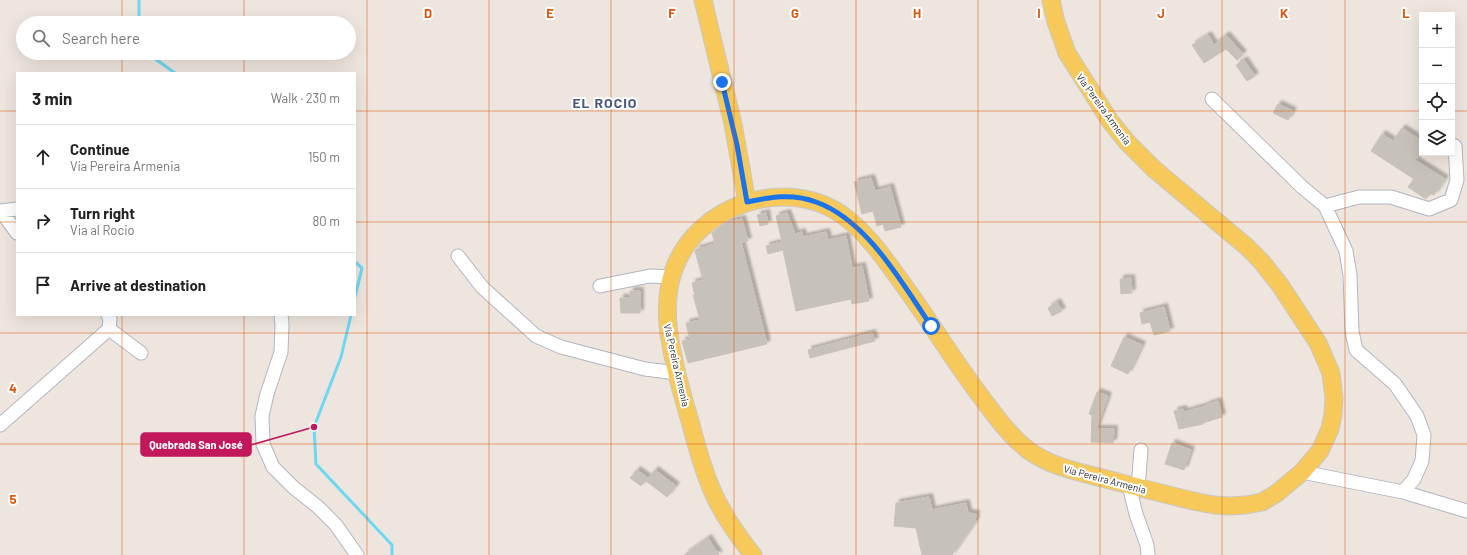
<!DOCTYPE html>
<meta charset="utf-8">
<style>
body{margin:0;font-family:Barlow,sans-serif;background:#f6f6f6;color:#222}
.controls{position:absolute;right:12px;top:12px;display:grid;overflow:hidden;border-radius:0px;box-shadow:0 4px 16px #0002}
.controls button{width:36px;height:36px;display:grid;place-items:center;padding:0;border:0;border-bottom:1px solid #e0e0e0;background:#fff;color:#222;font:20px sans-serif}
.stop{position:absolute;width:12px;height:12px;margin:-9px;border:3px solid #1a73e8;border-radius:50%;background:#fff}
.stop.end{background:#1a73e8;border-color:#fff;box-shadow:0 1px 4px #0008}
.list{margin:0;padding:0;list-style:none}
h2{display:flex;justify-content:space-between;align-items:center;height:52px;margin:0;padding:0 16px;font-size:17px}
h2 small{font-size:13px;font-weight:400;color:#767676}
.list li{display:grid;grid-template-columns:26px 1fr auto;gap:12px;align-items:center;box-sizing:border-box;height:64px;padding:0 16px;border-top:1px solid #e0e0e0}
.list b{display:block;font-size:15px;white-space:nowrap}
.list p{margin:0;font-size:13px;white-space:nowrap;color:#767676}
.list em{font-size:13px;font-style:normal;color:#767676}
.icon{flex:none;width:22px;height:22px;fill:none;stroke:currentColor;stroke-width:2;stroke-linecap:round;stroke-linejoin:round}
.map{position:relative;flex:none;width:1467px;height:555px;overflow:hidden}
.search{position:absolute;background:#fff;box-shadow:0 4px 16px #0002;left:16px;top:16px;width:340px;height:44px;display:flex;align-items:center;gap:10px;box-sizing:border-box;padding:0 14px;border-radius:22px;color:#767676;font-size:15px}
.panel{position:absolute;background:#fff;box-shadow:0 4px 16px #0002;left:16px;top:72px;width:340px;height:244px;border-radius:0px}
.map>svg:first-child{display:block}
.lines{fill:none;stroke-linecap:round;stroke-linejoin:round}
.stream{stroke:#6dd8f4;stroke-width:3}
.building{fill:#c6c1b9;stroke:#cac2b7;filter:url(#shadow)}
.minor-casing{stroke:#b2b5c0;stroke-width:15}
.major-casing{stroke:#c8c8c8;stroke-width:19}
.minor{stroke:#fff;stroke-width:13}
.major{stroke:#f7c95a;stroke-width:17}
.route{stroke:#1a73e8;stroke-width:5}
.grid{fill:none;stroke:#df570e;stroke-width:1;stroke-opacity:0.55}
.labels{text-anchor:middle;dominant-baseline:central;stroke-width:4;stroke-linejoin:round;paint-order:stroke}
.street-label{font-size:10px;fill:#2c2c2c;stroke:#fff}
.district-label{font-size:14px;font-weight:bold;letter-spacing:1px;fill:#4a577f;stroke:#fff}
.grid-label{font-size:13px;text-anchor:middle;font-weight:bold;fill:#df570e;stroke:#fff;stroke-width:4;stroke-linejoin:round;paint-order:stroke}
.leader{fill:none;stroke:#c2185b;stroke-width:1.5}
.callout-dot{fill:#c2185b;stroke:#fff;stroke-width:1.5}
.callout{fill:#c2185b;stroke:#c2185b;stroke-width:1.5}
.callout-label{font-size:11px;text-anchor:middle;font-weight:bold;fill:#fff}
</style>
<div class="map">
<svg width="1467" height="555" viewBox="0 0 1467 555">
<defs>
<filter id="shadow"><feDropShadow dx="3.5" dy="-3.5" stdDeviation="1" flood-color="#0004"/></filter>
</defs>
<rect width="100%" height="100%" fill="#eee6de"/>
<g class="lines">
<path class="stream" d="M 139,0 L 139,23
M 147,53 L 175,73
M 355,262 L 362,268 L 355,297
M 351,315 L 341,357 L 314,427 L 316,464 L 392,545 L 392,555"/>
</g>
<path class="building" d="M 1208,35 L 1214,45 L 1226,35 L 1243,54 L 1237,60 L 1226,49 L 1204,63 L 1192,45 Z
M 1244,60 L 1255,76 L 1247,81 L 1236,65 Z
M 1278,104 L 1293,111 L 1288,120 L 1273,113 Z
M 1402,128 L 1422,141 L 1422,149 L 1415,160 L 1445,179 L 1434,195 L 1430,193 L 1426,199 L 1408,187 L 1414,179 L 1371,151 L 1382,134 L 1393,141 Z
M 871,178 L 875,191 L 890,187 L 901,227 L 885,231 L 883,224 L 877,226 L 873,211 L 862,214 L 854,182 Z
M 766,213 L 768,224 L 760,226 L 757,215 Z
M 787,213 L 795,234 L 802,232 L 803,237 L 826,232 L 828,240 L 846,236 L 852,268 L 862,266 L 869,301 L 852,304 L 851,299 L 796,311 L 783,250 L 768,254 L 766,246 L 782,242 L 776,216 Z
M 742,219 L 748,241 L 741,242 L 767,344 L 688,363 L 682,341 L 690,340 L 686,323 L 700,320 L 693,295 L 695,295 L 692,283 L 703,280 L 695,251 L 697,249 L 715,244 L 712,233 L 727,222 Z
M 1131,278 L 1132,293 L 1121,294 L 1120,279 Z
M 630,291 L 640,291 L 640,313 L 621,313 L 620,298 L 630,298 Z
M 1057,302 L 1062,311 L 1052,316 L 1048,308 Z
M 1164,307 L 1170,331 L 1154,335 L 1150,322 L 1142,324 L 1140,313 Z
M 872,333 L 875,341 L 810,358 L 808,350 Z
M 1124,337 L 1142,345 L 1128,374 L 1111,366 Z
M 1097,392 L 1108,396 L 1096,429 L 1114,429 L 1113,443 L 1091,442 L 1092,415 L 1089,414 Z
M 1218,401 L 1222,417 L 1203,423 L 1203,424 L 1179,429 L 1174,411 L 1183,409 L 1184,412 L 1206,406 L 1206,405 Z
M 1172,443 L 1191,450 L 1184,470 L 1165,464 Z
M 637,470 L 648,478 L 641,486 L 630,478 Z
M 655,470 L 676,486 L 667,497 L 646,481 Z
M 929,497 L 932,510 L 966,503 L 968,513 L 976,514 L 975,522 L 952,555 L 922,555 L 916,528 L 894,526 L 896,503 Z
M 708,538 L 719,555 L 684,555 Z"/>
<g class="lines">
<defs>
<path id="minor" d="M 1212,99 L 1302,187 L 1325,206 L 1346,251 L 1350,275 L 1352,331 L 1356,350 L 1395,384 L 1417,416 L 1424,435 L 1422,461 L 1414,479 L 1403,492
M 1325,206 L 1359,197 L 1391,197 L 1429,209 L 1451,200 L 1457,180 L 1455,146
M 0,211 L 17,209
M 1,211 L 17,233
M 458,256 L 482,287 L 536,336 L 561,347 L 645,369 L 677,373
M 600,286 L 650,276 L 672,277
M 281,315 L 282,324 L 281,352 L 267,394 L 262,416 L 263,444 L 273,467 L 293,487 L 318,507 L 336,525 L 357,555
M 109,329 L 141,353
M 0,425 L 109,329 L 110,319 L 108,315
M 1302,472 L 1403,492 L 1467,511
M 1129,486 L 1136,514 L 1147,545 L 1148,555
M 1138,488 L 1141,450"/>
<path id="major" d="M 703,0 L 733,124 L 747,202
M 753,555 C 737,535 721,512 711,488 C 704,471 699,454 694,436 C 689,416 682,395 677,374 C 669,340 662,306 673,272 C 695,204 789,174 845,217 C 866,233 882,255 897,276 C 927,316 952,359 982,398 C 996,417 1010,436 1028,450 C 1051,467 1079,472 1106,479 C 1137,487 1167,495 1198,502 L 1214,505 L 1230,506 L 1246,505 L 1262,502 L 1277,493 L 1302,472 L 1320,451 L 1330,429 L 1333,415 L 1334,398 L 1331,373 L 1318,343 L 1280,285 L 1261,261 L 1247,247 L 1154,169 L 1127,142 L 1110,121 L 1067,53 L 1056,22 L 1051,0"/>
</defs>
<use href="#minor" class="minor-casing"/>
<use href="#major" class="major-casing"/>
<use href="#minor" class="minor"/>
<use href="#major" class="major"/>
</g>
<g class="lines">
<path class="route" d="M 722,82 L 737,145 L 747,202 C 770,197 793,193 816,202 C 867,220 902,283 931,326"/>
</g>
<path class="grid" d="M 122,0 L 122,23M 244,0 L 244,23M 367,0 L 367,555M 489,0 L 489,555M 611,0 L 611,555M 734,0 L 734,555M 856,0 L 856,555M 978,0 L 978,555M 1100,0 L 1100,555M 1222,0 L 1222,555M 1345,0 L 1345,555M 122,53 L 122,73M 244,53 L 244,73M 0,111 L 17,111M 355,111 L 1422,111M 1452,111 L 1467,111M 0,222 L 17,222M 355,222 L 1467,222M 122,315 L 122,555M 244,315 L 244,555M 0,333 L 1467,333M 0,444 L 1467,444"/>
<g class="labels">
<g class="street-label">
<text transform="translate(1104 109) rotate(54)">Vía Pereira Armenia</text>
<text transform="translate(677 365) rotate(77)">Vía Pereira Armenia</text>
<text transform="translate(1105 479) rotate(15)">Vía Pereira Armenia</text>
</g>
<g class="district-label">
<text x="605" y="102">EL ROCIO</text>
</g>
</g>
<g class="grid-label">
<text x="428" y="18">D</text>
<text x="550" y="18">E</text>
<text x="672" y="18">F</text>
<text x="795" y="18">G</text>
<text x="917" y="18">H</text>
<text x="1039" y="18">I</text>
<text x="1161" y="18">J</text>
<text x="1284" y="18">K</text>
<text x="1406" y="18">L</text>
<text x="13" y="393">4</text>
<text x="13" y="504">5</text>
</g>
<path class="leader" d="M314 427L251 445"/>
<circle class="callout-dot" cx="314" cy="427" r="4"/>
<rect class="callout" x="141" y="433" width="110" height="23" rx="4"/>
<g class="callout-label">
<text x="196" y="449">Quebrada San José</text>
</g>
</svg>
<div class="controls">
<button>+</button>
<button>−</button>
<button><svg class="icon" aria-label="locate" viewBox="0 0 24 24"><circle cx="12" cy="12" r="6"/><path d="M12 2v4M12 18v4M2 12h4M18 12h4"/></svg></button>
<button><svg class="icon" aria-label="layers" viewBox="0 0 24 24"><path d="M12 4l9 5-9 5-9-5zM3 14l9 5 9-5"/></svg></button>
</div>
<div class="stop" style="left:931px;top:326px"></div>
<div class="stop end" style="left:722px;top:82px"></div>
<div class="search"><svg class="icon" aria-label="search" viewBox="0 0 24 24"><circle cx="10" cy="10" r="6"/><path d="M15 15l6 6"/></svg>Search here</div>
<section class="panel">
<h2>3 min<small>Walk · 230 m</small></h2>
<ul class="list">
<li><svg class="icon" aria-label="ahead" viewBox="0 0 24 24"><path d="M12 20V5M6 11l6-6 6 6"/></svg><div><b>Continue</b><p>Vía Pereira Armenia</p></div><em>150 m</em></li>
<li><svg class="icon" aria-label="right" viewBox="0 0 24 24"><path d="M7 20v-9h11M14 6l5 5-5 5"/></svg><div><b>Turn right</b><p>Via al Rocio</p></div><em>80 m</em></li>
<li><svg class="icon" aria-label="arrive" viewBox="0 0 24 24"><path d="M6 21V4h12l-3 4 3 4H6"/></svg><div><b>Arrive at destination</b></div></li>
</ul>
</section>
</div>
